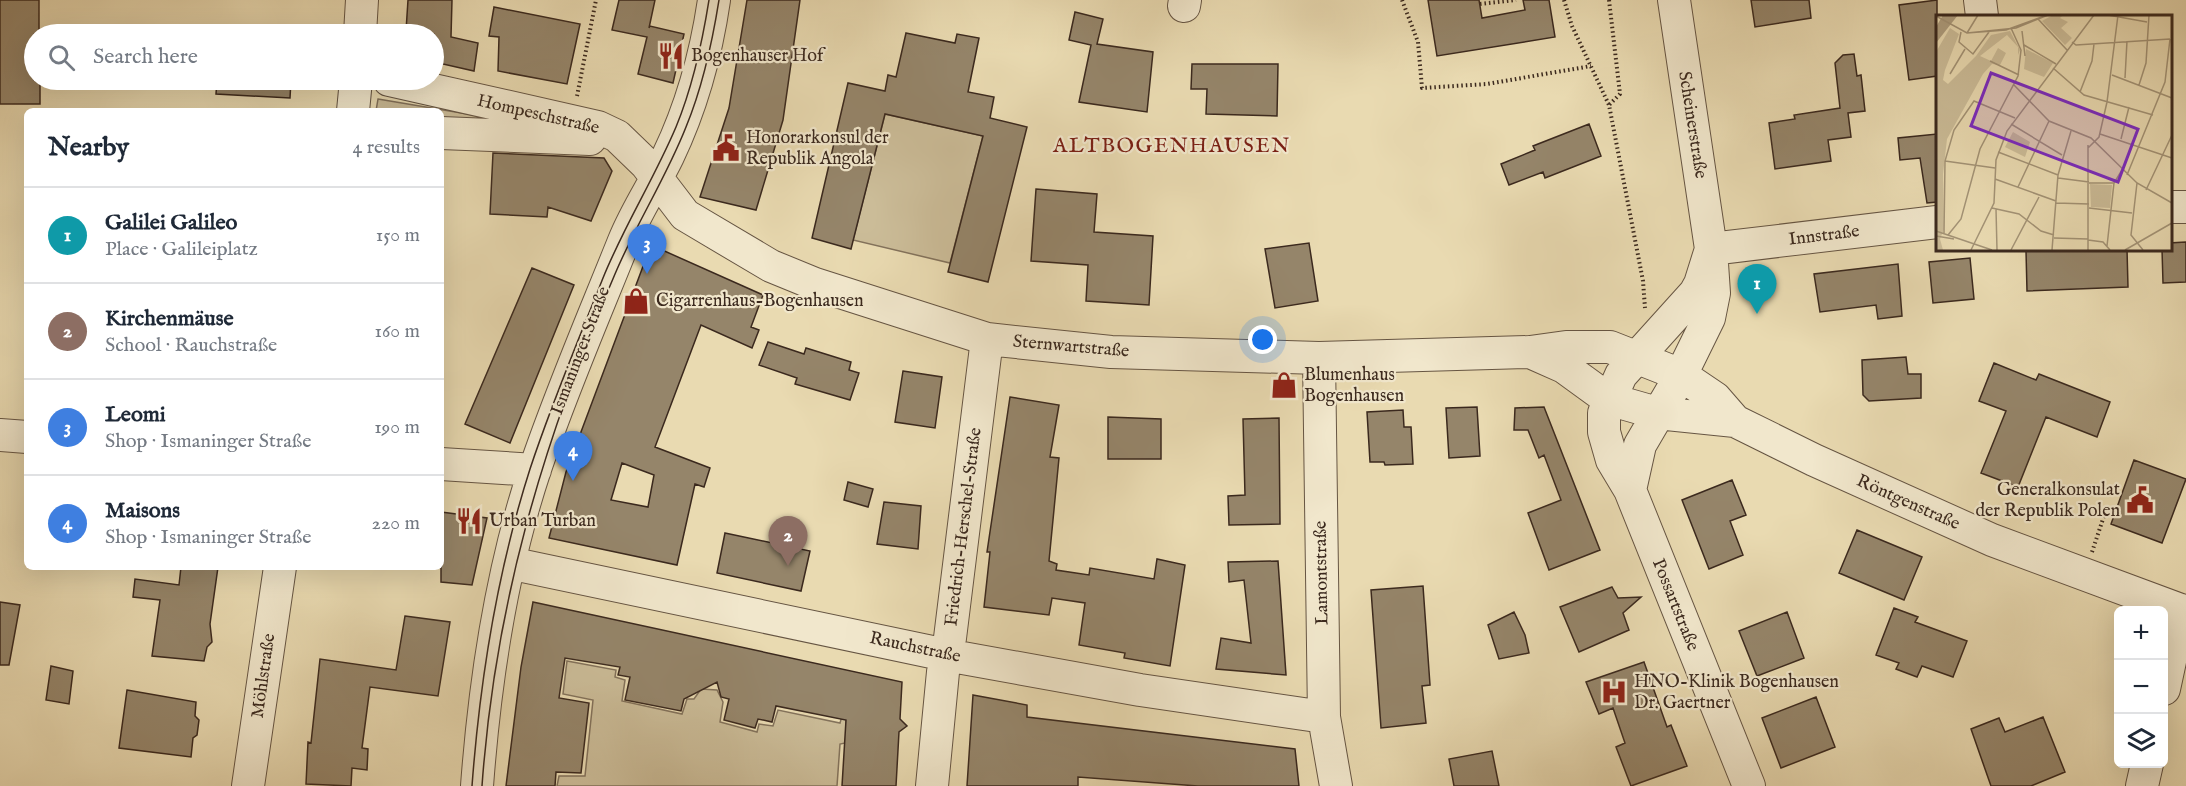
<!DOCTYPE html>
<meta charset="utf-8">
<style>
body{margin:0;font-family:"IM FELL English",serif;background:#f2f2f3;color:#1f2937}
.controls{position:absolute;right:18px;bottom:18px;display:grid;overflow:hidden;border-radius:9px;box-shadow:0 6px 24px #0002}
.controls button{width:54px;height:54px;display:grid;place-items:center;padding:0;border:0;border-bottom:2px solid #e0e1e3;background:#fff;color:#1f2937;font:30px sans-serif}
.you{position:absolute;left:1263px;top:340px;width:21px;height:21px;margin:-15px;border:4px solid #fff;border-radius:50%;background:#1a73e8;box-shadow:0 0 0 9px #1a73e833}
.badge{display:grid;place-items:center;width:39px;height:39px;border-radius:50%;background:#d93025;color:#fff;font-size:20px;font-weight:700}
.pin{position:absolute;translate:-50% -50px;filter:drop-shadow(0 2px 3px #0008)}
.pin::after{content:'';position:absolute;top:32px;width:21px;height:18px;background:inherit;clip-path:polygon(0 0,100% 0,50% 100%)}
.list{margin:0;padding:0;list-style:none}
h2{display:flex;justify-content:space-between;align-items:center;height:78px;margin:0;padding:0 24px;font-size:26px}
h2 small{font-size:20px;font-weight:400;color:#747a83}
.list li{display:grid;grid-template-columns:39px 1fr auto;gap:18px;align-items:center;box-sizing:border-box;height:96px;padding:0 24px;border-top:2px solid #e0e1e3}
.list b{display:block;font-size:22px;white-space:nowrap}
.list p{margin:0;font-size:20px;white-space:nowrap;color:#747a83}
.list em{font-size:20px;font-style:normal;color:#747a83}
.icon{flex:none;width:33px;height:33px;fill:none;stroke:currentColor;stroke-width:2;stroke-linecap:round;stroke-linejoin:round}
.map{position:relative;flex:none;width:2186px;height:786px;overflow:hidden}
.search{position:absolute;background:#fff;box-shadow:0 6px 24px #0002;left:24px;top:24px;width:420px;height:66px;display:flex;align-items:center;gap:15px;box-sizing:border-box;padding:0 21px;border-radius:33px;color:#747a83;font-size:22px}
.panel{position:absolute;background:#fff;box-shadow:0 6px 24px #0002;left:24px;top:108px;width:420px;height:462px;border-radius:9px}
.map>svg:first-child{display:block}
.green{fill:#cbbc98;stroke:#83725b;stroke-width:1.5}
.building{fill:#95856a;stroke:#3b291e;stroke-width:1.5;fill-rule:evenodd}
.lines{fill:none;stroke-linecap:round;stroke-linejoin:round}
.minor-casing{stroke:#665543;stroke-width:34}
.path{stroke:#3b291e;stroke-width:4;stroke-dasharray:1.5 3;stroke-linecap:butt}
.minor{stroke:#f1e7cc;stroke-width:32}
.tram{stroke:#3b291e;stroke-width:1.5}
.labels{text-anchor:middle;dominant-baseline:central;stroke-width:4.5;stroke-linejoin:round;paint-order:stroke}
.poi-label{font-size:18px;fill:#3b291e;stroke:#f1e7cc;text-anchor:start}
.street-label{font-size:18px;fill:#3b291e;stroke:#f1e7cc}
.quarter-label{font-size:21px;letter-spacing:1.5px;fill:#7a1f14;stroke:#f1e7cc}
.inset-road{fill:none;stroke:#a39376;stroke-width:1.5}
.view{fill:#7b2cbf;fill-opacity:0.15;stroke:#7b2cbf;stroke-width:3}
.inset-edge{fill:none;stroke:#3b291e;stroke-width:3}
</style>
<div class="map">
<svg width="2186" height="786" viewBox="0 0 2186 786">
<rect width="100%" height="100%" fill="#e9dab1"/>
<filter id="stains"><feTurbulence type="fractalNoise" baseFrequency=".00333" numOctaves="4"/><feColorMatrix values="0 0 0 0 .2 0 0 0 0 .09 0 0 0 0 .02 0 0 0 .5 -.17"/></filter>
<radialGradient id="worn" r=".72"><stop offset=".6" stop-color="#630" stop-opacity="0"/><stop offset="1" stop-color="#630" stop-opacity=".3"/></radialGradient>
<path class="green" d="M 378,99 L 509,121 L 441,126 L 441,111 L 376,111 Z
M 885,114 L 983,136 L 950,263 L 853,240 Z
M 567,661 L 616,670 L 615,677 L 625,680 L 622,701 L 682,714 L 687,699 L 694,699 L 701,689 L 717,690 L 723,702 L 720,722 L 757,732 L 759,724 L 773,726 L 778,710 L 840,723 L 844,709 L 850,742 L 840,744 L 837,786 L 557,786 L 559,776 L 585,776 L 593,700 L 563,694 Z"/>
<path class="building" d="M 0,0 L 39,0 L 39,34 L 34,34 L 34,80 L 40,80 L 40,104 L 0,104 Z
M 408,0 L 452,0 L 451,37 L 478,43 L 474,71 L 434,62 L 434,34 L 416,34 L 417,30 L 406,31 Z
M 619,0 L 655,0 L 649,28 L 650,26 L 684,34 L 673,83 L 638,74 L 647,37 L 612,30 Z
M 747,0 L 800,0 L 783,120 L 756,210 L 700,197 L 729,108 Z
M 1428,0 L 1479,0 L 1482,18 L 1525,10 L 1523,0 L 1549,0 L 1555,37 L 1437,56 Z
M 1751,0 L 1809,0 L 1811,18 L 1755,27 Z
M 1937,0 L 1937,76 L 1909,80 L 1899,5 Z
M 494,7 L 580,24 L 567,84 L 498,71 L 499,37 L 489,36 Z
M 1075,12 L 1103,19 L 1097,44 L 1153,52 L 1147,112 L 1079,102 L 1091,45 L 1069,40 Z
M 906,33 L 955,43 L 957,34 L 979,38 L 968,92 L 994,97 L 990,118 L 1027,127 L 988,282 L 948,272 L 983,136 L 885,114 L 851,249 L 812,238 L 848,83 L 885,91 L 888,75 L 896,77 Z
M 1854,54 L 1857,76 L 1861,75 L 1865,111 L 1848,113 L 1851,137 L 1828,140 L 1831,161 L 1775,169 L 1769,123 L 1795,119 L 1794,115 L 1840,108 L 1835,63 L 1843,55 Z
M 1192,64 L 1278,64 L 1277,116 L 1206,114 L 1207,89 L 1191,89 Z
M 217,80 L 291,80 L 290,98 L 216,94 Z
M 1589,124 L 1601,156 L 1545,178 L 1543,172 L 1509,185 L 1501,164 L 1535,150 L 1533,146 Z
M 1937,134 L 1937,202 L 1927,203 L 1920,158 L 1900,160 L 1898,138 Z
M 493,153 L 604,158 L 612,171 L 591,221 L 548,207 L 547,217 L 490,214 Z
M 1036,189 L 1097,194 L 1094,232 L 1153,236 L 1149,305 L 1086,301 L 1088,265 L 1031,261 Z
M 2186,242 L 2186,282 L 2163,283 L 2162,249 L 2169,249 L 2169,243 Z
M 1309,243 L 1318,301 L 1275,308 L 1265,249 Z
M 651,245 L 763,295 L 751,327 L 759,330 L 752,348 L 701,325 L 655,447 L 710,468 L 704,487 L 695,484 L 677,565 L 549,538 L 566,472 ZM 622,463 L 654,475 L 648,507 L 611,500 Z
M 2127,249 L 2128,287 L 2027,291 L 2026,251 Z
M 1970,258 L 1974,299 L 1933,303 L 1929,262 Z
M 1898,264 L 1902,316 L 1878,319 L 1876,305 L 1820,312 L 1814,274 Z
M 532,268 L 574,285 L 510,443 L 465,424 Z
M 768,342 L 804,354 L 806,348 L 851,362 L 849,370 L 859,373 L 850,400 L 795,384 L 797,378 L 759,365 Z
M 1906,357 L 1908,374 L 1921,374 L 1921,398 L 1869,401 L 1863,395 L 1862,360 Z
M 1994,363 L 2036,380 L 2039,374 L 2110,402 L 2097,437 L 2046,417 L 2018,487 L 1981,473 L 2006,411 L 1979,401 Z
M 903,371 L 942,377 L 935,428 L 895,422 Z
M 1010,397 L 1059,405 L 1050,457 L 1059,458 L 1049,561 L 1057,564 L 1056,570 L 1089,575 L 1090,568 L 1154,579 L 1157,559 L 1185,565 L 1170,666 L 1124,658 L 1125,653 L 1079,645 L 1085,603 L 1052,598 L 1049,615 L 984,607 L 990,552 L 987,552 Z
M 1477,407 L 1480,456 L 1449,458 L 1446,408 Z
M 1544,407 L 1600,550 L 1549,570 L 1528,513 L 1561,500 L 1544,455 L 1539,458 L 1528,430 L 1514,430 L 1515,408 Z
M 1403,410 L 1404,427 L 1411,427 L 1413,464 L 1385,465 L 1384,462 L 1370,462 L 1367,412 Z
M 1108,417 L 1161,419 L 1161,459 L 1108,459 Z
M 1279,418 L 1280,524 L 1229,525 L 1228,496 L 1245,495 L 1243,419 Z
M 2134,460 L 2186,479 L 2162,543 L 2111,524 Z
M 1732,480 L 1746,515 L 1730,521 L 1743,555 L 1709,569 L 1682,500 Z
M 848,482 L 873,489 L 868,507 L 844,500 Z
M 884,502 L 921,506 L 918,549 L 877,544 Z
M 441,512 L 487,518 L 472,585 L 441,582 Z
M 1857,530 L 1922,557 L 1904,600 L 1839,573 Z
M 725,533 L 810,551 L 801,591 L 717,573 Z
M 1278,561 L 1286,675 L 1216,669 L 1221,638 L 1251,643 L 1244,580 L 1229,582 L 1228,562 Z
M 181,567 L 218,567 L 210,624 L 212,642 L 207,647 L 204,661 L 152,656 L 160,600 L 133,597 L 135,579 L 179,585 Z
M 1423,586 L 1430,685 L 1422,686 L 1426,723 L 1381,728 L 1371,590 Z
M 1612,587 L 1618,598 L 1641,597 L 1623,613 L 1629,630 L 1579,652 L 1560,607 Z
M 0,602 L 20,605 L 9,665 L 0,665 Z
M 533,602 L 902,682 L 900,719 L 907,726 L 899,732 L 896,786 L 842,786 L 846,720 L 776,706 L 772,722 L 758,719 L 755,728 L 724,720 L 729,699 L 721,697 L 717,682 L 684,699 L 681,711 L 625,700 L 630,677 L 618,675 L 620,667 L 565,658 L 559,698 L 589,703 L 581,773 L 556,772 L 555,786 L 506,786 L 521,667 Z
M 1894,608 L 1918,617 L 1915,622 L 1967,641 L 1953,677 L 1922,666 L 1917,677 L 1896,669 L 1899,663 L 1876,655 Z
M 1514,612 L 1525,635 L 1529,653 L 1499,659 L 1488,625 Z
M 1787,612 L 1804,658 L 1757,676 L 1739,631 Z
M 405,616 L 450,622 L 438,696 L 370,687 L 362,748 L 368,749 L 367,770 L 352,768 L 351,786 L 306,784 L 308,742 L 311,743 L 320,659 L 396,670 Z
M 1644,662 L 1667,727 L 1671,725 L 1687,766 L 1631,786 L 1616,747 L 1625,743 L 1613,708 L 1599,714 L 1586,682 Z
M 51,666 L 73,671 L 69,704 L 46,700 Z
M 127,690 L 196,702 L 195,716 L 199,720 L 197,735 L 193,738 L 191,757 L 119,748 Z
M 973,695 L 1027,705 L 1027,717 L 1295,749 L 1299,786 L 1198,786 L 1078,777 L 1078,786 L 967,786 Z
M 1816,697 L 1835,747 L 1781,768 L 1762,718 Z
M 2043,717 L 2065,772 L 2031,786 L 1991,786 L 1971,729 L 1999,718 L 2005,732 Z
M 1492,751 L 1499,786 L 1454,786 L 1449,759 Z"/>
<g class="lines">
<defs>
<path id="minor" d="M 1980,0 L 1982,16
M 1184,6 L 1185,0
M 360,34 L 362,0
M 389,80 L 598,127 L 617,136 L 646,164 L 685,215 L 771,266 L 815,284 L 987,339 L 1111,352 L 1319,358 L 1530,352 L 1566,347 L 1610,347 L 1681,375 L 1715,398 L 1735,421
M 353,111 L 356,80
M 441,133 L 590,139
M 2170,207 L 2186,207
M 1711,249 L 1700,284 L 1695,293 L 1621,375 L 1604,413 L 1604,432 L 1612,460 L 1630,490 L 1749,786
M 1711,249 L 1937,222
M 1530,352 L 1564,367 L 1608,399 L 1657,413 L 1735,421 L 1814,460 L 1992,540 L 2186,612
M 1319,358 L 1324,717 L 1336,786
M 0,435 L 27,437
M 441,464 L 535,470
M 1630,490 L 1640,445 L 1681,375 L 1709,318 L 1714,293 L 1711,249 L 1674,0
M 509,563 L 946,655 L 1140,690 L 1324,717
M 2164,689 L 2181,610
M 248,786 L 280,567
M 477,786 C 485,679 501,571 535,469 C 561,392 594,316 624,241 C 636,211 654,185 668,156 C 692,106 706,55 714,0
M 932,786 L 943,672 L 950,638 L 987,339
M 2142,786 L 2147,764"/>
</defs>
<use href="#minor" class="minor-casing"/>
<path class="path" d="M 1402,0 L 1418,42 L 1422,88 L 1487,84 L 1591,66
M 1564,0 L 1572,26 L 1609,105 L 1643,281 L 1645,308
M 1609,0 L 1620,94 L 1609,105
M 1480,4 L 1516,0
M 577,96 L 596,0
M 2092,552 L 2107,507"/>
<use href="#minor" class="minor"/>
<path class="tram" d="M 472,786 C 480,679 497,572 530,469 C 551,405 578,341 603,278 C 624,226 654,179 676,127 C 693,86 702,44 709,0
M 482,786 C 495,604 543,441 615,274 C 636,224 666,178 686,127 C 703,86 712,44 719,0"/>
</g>
<defs>
<symbol id="restaurant-bare" viewBox="-9 -9 18 18"><path d="M-5-6h1v4h1v-4h1v4h1v-4h1v5L-1.5 .5V6h-2V.5L-5-1ZM5-6V6H3V1.5H1.5Q1.5-4 5-6Z" fill="#8f2418" stroke="#f1e7cc" stroke-width="2.5" paint-order="stroke"/></symbol>
<symbol id="civic-bare" viewBox="-9 -9 18 18"><path d="M-.6-6.5H3V-4.5H.6V-3L4-1V1h2V6H-6V1h2V-1L-.6-3ZM-1.2 2.5V6h2.4V2.5Z" fill="#8f2418" stroke="#f1e7cc" stroke-width="2.5" paint-order="stroke"/></symbol>
<symbol id="shop-bare" viewBox="-9 -9 18 18"><path d="M-5-2.5h2.3a2.7 3.5 0 0 1 5.4 0H5L5.5 6h-11ZM-1.5-2.5h3a1.5 2.3 0 0 0-3 0Z" fill="#8f2418" stroke="#f1e7cc" stroke-width="2.5" paint-order="stroke"/></symbol>
<symbol id="hospital-bare" viewBox="-9 -9 18 18"><path d="M-5-5h3v3.5h4V-5h3V5h-3V1.5h-4V5h-3Z" fill="#8f2418" stroke="#f1e7cc" stroke-width="2.5" paint-order="stroke"/></symbol>
</defs>
<g fill-rule="evenodd">
<use href="#restaurant-bare" x="652" y="37" width="38" height="38"/>
<use href="#civic-bare" x="707" y="129" width="38" height="38"/>
<use href="#shop-bare" x="617" y="282" width="38" height="38"/>
<use href="#shop-bare" x="1265" y="366" width="38" height="38"/>
<use href="#civic-bare" x="2121" y="481" width="38" height="38"/>
<use href="#restaurant-bare" x="450" y="502" width="38" height="38"/>
<use href="#hospital-bare" x="1595" y="673" width="38" height="38"/>
</g>
<g class="labels">
<g class="poi-label">
<text x="691" y="56">Bogenhauser Hof</text>
<text x="746" y="138">Honorarkonsul der<tspan x="746" dy="21">Republik Angola</tspan></text>
<text x="656" y="301">Cigarrenhaus-Bogenhausen</text>
<text x="1304" y="375">Blumenhaus<tspan x="1304" dy="21">Bogenhausen</tspan></text>
<text x="2120" y="490" text-anchor="end">Generalkonsulat<tspan x="2120" dy="21">der Republik Polen</tspan></text>
<text x="489" y="521">Urban Turban</text>
<text x="1634" y="682">HNO-Klinik Bogenhausen<tspan x="1634" dy="21">Dr. Gaertner</tspan></text>
</g>
<g class="street-label">
<text transform="translate(538 115) rotate(13)">Hompeschstraße</text>
<text transform="translate(1692 125) rotate(81)">Scheinerstraße</text>
<text transform="translate(1824 236) rotate(-7)">Innstraße</text>
<text transform="translate(1071 347) rotate(5)">Sternwartstraße</text>
<text transform="translate(581 351) rotate(-69)">Ismaninger Straße</text>
<text transform="translate(1908 503) rotate(24)">Röntgenstraße</text>
<text transform="translate(964 527) rotate(-83)">Friedrich-Herschel-Straße</text>
<text transform="translate(1322 573) rotate(-91)">Lamontstraße</text>
<text transform="translate(1675 605) rotate(68)">Possartstraße</text>
<text transform="translate(915 648) rotate(12)">Rauchstraße</text>
<text transform="translate(264 676) rotate(-82)">Möhlstraße</text>
</g>
<g class="quarter-label">
<text x="1172" y="146">ALTBOGENHAUSEN</text>
</g>
</g>
<g transform="translate(1936 15)">
<rect width="236" height="236" fill="#e9dab1"/>
<path d="M 117,0 L 127,0 L 124,3 L 132,7 L 125,13 L 136,23 L 129,30 L 106,6 ZM 14,13 L 23,19 L 9,55 L 7,65 L 12,69 L 40,41 L 55,20 L 74,16 L 84,35 L 82,40 L 82,32 L 71,20 L 44,41 L 55,46 L 62,33 L 70,38 L 64,50 L 56,49 L 47,59 L 11,124 L 7,159 L 8,214 L 4,224 L 7,235 L 0,235 L 0,37 ZM 90,34 L 117,48 L 108,62 L 88,54 ZM 77,117 L 94,127 L 89,142 L 69,132 ZM 154,169 L 176,170 L 174,193 L 155,192 Z" fill="#cbbc98"/>
<path d="M 7,0 L 22,0 L 0,28 L 0,12 Z" fill="#ae9e7f"/>
<path class="inset-road" d="M 172,0 L 211,7M 0,1 L 31,18 L 80,13 L 112,0M 0,1 L 31,18 L 70,15 L 111,0M 102,4 L 131,35M 86,16 L 89,41M 25,17 L 23,27 L 37,39 L 53,17M 31,18 L 42,0M 136,27 L 140,30 L 234,24M 88,30 L 120,49M 54,46 L 83,60M 117,53 L 148,80 L 217,100M 14,59 L 29,34M 176,60 L 236,83M 189,63 L 191,26M 78,70 L 113,106 L 155,123 L 201,168 L 236,188M 203,70 L 210,48 L 213,0M 144,77 L 156,46 L 158,29M 75,109 L 126,140M 164,119 L 236,143M 185,124 L 193,92M 152,130 L 152,235M 152,133 L 163,122 L 171,87 L 182,0M 62,137 L 122,160M 9,146 L 59,153M 191,160 L 229,67 L 234,24M 122,163 L 153,167M 59,164 L 120,186M 153,168 L 178,168M 201,168 L 195,220 L 207,235M 82,172 L 113,106M 210,175 L 236,120M 120,188 L 153,189M 56,193 L 83,199 L 105,216 L 118,220M 153,193 L 196,198M 60,194 L 61,235M 0,216 L 56,235M 8,219 L 9,146 L 18,115 L 38,86 L 79,103M 12,220 L 25,204 L 44,134 L 82,61 L 85,35 L 75,13M 0,221 L 18,224M 118,223 L 152,224M 152,225 L 167,227 L 174,235M 171,231 L 178,168 L 186,155M 35,235 L 58,188 L 60,145 L 71,116 L 158,0M 35,235 L 58,188 L 60,145 L 71,116 L 158,0M 75,235 L 103,182M 116,235 L 122,160 L 135,116M 189,235 L 236,208"/>
<path class="view" d="M 55,58 L 202,114 L 182,167 L 35,111 Z"/>
<rect width="236" height="236" class="inset-edge"/>
</g>
<rect width="100%" height="100%" filter="url(#stains)"/>
<rect width="100%" height="100%" fill="url(#worn)"/>
</svg>
<div class="controls">
<button>+</button>
<button>−</button>
<button><svg class="icon" aria-label="layers" viewBox="0 0 24 24"><path d="M12 4l9 5-9 5-9-5zM3 14l9 5 9-5"/></svg></button>
</div>
<div class="you"></div>
<div class="pin badge" style="left:1757px;top:314px;background:#0f9aa8">1</div>
<div class="pin badge" style="left:788px;top:566px;background:#8d6e63">2</div>
<div class="pin badge" style="left:647px;top:274px;background:#3f7fe0">3</div>
<div class="pin badge" style="left:573px;top:481px;background:#3f7fe0">4</div>
<div class="search"><svg class="icon" aria-label="search" viewBox="0 0 24 24"><circle cx="10" cy="10" r="6"/><path d="M15 15l6 6"/></svg>Search here</div>
<section class="panel">
<h2>Nearby<small>4 results</small></h2>
<ul class="list">
<li><span class="badge" style="background:#0f9aa8">1</span><div><b>Galilei Galileo</b><p>Place · Galileiplatz</p></div><em>150 m</em></li>
<li><span class="badge" style="background:#8d6e63">2</span><div><b>Kirchenmäuse</b><p>School · Rauchstraße</p></div><em>160 m</em></li>
<li><span class="badge" style="background:#3f7fe0">3</span><div><b>Leomi</b><p>Shop · Ismaninger Straße</p></div><em>190 m</em></li>
<li><span class="badge" style="background:#3f7fe0">4</span><div><b>Maisons</b><p>Shop · Ismaninger Straße</p></div><em>220 m</em></li>
</ul>
</section>
</div>
